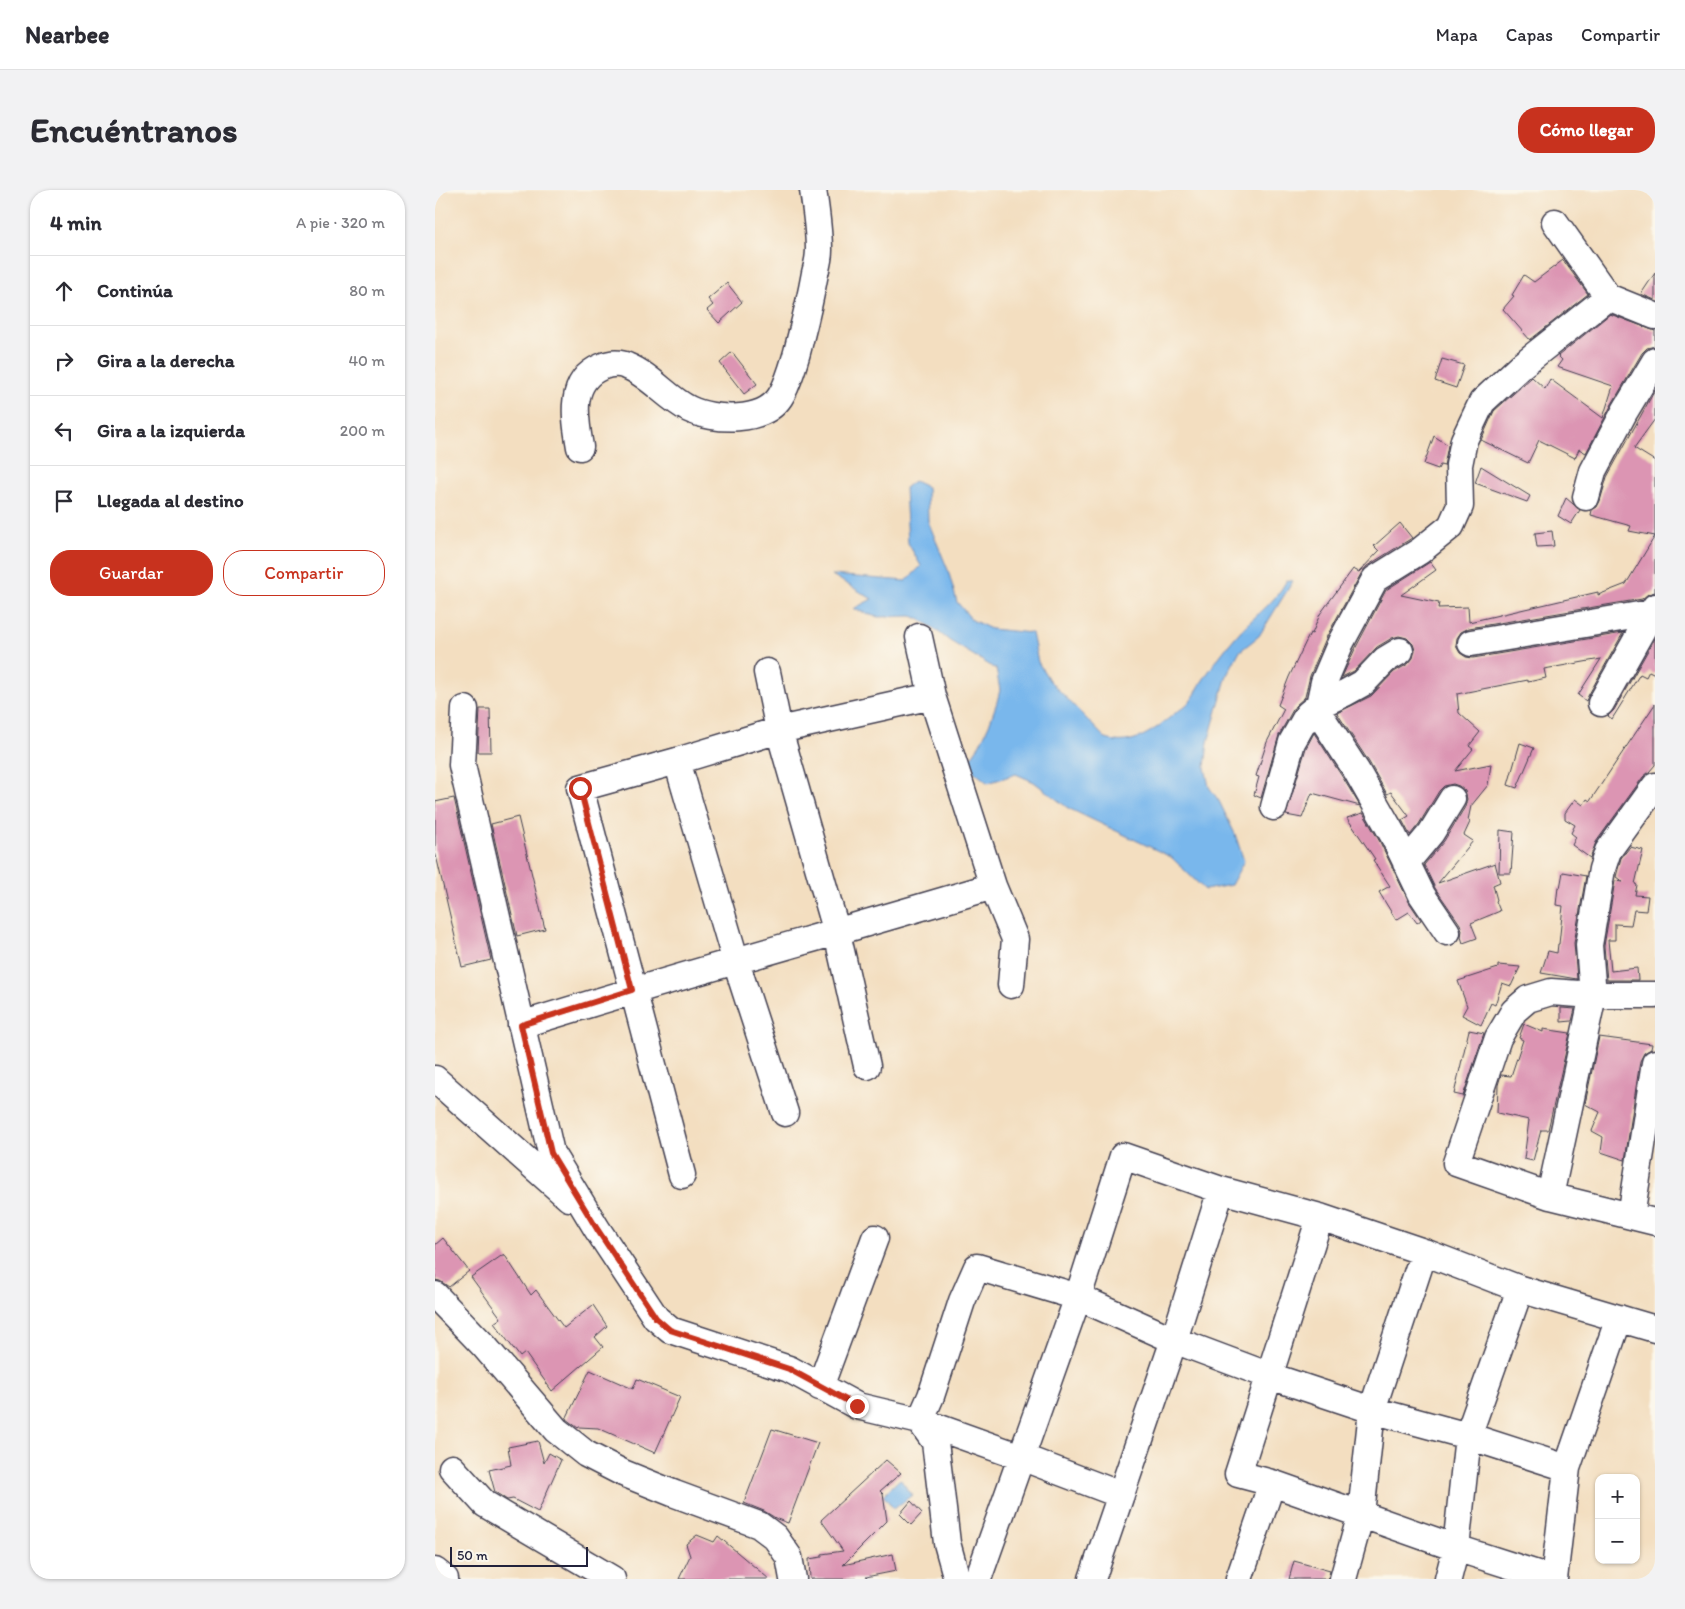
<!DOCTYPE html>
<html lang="es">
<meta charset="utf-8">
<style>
body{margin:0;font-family:Itim,sans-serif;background:#f2f2f3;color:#2b2b33}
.controls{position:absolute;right:15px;bottom:15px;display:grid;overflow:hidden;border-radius:10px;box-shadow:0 1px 4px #0004}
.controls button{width:45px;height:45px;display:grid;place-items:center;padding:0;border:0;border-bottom:1px solid #e1e1e2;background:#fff;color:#2b2b33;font:25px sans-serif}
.scale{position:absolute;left:15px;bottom:12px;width:138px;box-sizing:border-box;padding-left:5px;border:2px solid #22223b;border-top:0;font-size:14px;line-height:18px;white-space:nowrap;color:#22223b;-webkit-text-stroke:4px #fbf7ec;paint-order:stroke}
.stop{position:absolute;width:15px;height:15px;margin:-11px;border:4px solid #c8321e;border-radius:50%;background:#fff}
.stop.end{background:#c8321e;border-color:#fff;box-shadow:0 1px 5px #0008}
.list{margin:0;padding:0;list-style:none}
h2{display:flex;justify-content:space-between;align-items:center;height:65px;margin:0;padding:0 20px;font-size:21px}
h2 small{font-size:16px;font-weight:400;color:#7c7c81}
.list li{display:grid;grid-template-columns:32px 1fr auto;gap:15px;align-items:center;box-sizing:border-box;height:70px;padding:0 20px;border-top:1px solid #e1e1e2}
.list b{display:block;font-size:19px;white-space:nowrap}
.list em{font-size:16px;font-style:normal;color:#7c7c81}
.actions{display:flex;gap:10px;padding:15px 20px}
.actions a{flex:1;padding:11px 0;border:1px solid #c8321e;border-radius:20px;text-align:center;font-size:18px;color:#c8321e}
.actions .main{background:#c8321e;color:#fff}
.icon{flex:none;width:28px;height:28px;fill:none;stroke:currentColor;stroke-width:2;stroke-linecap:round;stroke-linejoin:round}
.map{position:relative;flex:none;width:1220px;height:1389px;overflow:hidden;border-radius:20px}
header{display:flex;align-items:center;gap:30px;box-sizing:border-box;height:70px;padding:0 25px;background:#fff;border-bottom:1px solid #e1e1e2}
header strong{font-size:24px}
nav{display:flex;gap:28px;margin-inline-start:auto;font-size:18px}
.intro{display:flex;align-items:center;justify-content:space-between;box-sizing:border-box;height:120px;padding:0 30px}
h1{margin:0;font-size:35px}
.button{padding:12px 22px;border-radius:20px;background:#c8321e;color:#fff;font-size:18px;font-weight:700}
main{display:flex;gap:30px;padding:0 30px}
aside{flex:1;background:#fff;border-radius:20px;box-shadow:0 1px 4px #0004}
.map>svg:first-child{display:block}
.water{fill:#79b7ec;stroke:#4e6c94}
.building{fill:#dc95b3}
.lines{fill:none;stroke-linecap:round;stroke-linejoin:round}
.minor-casing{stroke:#413e4f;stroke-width:29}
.minor{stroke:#fff;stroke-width:26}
.route{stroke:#c8321e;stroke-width:6}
</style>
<header>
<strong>Nearbee</strong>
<nav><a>Mapa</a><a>Capas</a><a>Compartir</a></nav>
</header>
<div class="intro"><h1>Encuéntranos</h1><a class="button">Cómo llegar</a></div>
<main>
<aside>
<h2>4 min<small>A pie · 320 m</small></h2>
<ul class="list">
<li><svg class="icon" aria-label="ahead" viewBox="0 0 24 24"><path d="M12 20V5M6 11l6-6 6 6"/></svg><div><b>Continúa</b></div><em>80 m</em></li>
<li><svg class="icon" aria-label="right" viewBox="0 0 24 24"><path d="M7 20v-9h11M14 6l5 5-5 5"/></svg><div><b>Gira a la derecha</b></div><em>40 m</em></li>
<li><svg class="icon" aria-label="left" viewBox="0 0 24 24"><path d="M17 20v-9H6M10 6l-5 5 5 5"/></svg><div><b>Gira a la izquierda</b></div><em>200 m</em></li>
<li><svg class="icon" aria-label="arrive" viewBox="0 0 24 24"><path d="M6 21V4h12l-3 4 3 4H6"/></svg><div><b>Llegada al destino</b></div></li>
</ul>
<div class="actions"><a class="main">Guardar</a><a>Compartir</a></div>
</aside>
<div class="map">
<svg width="1220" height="1389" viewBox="0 0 1220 1389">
<rect width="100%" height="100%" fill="#fbf7ec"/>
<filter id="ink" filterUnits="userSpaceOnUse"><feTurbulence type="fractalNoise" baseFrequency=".02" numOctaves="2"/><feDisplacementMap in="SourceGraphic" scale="10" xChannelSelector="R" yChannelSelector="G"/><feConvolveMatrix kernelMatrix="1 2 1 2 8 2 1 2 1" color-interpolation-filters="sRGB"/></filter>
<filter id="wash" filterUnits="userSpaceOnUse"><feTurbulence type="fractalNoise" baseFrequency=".0096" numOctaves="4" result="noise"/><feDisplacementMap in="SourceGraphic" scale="20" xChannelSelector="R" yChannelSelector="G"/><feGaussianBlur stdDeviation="1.12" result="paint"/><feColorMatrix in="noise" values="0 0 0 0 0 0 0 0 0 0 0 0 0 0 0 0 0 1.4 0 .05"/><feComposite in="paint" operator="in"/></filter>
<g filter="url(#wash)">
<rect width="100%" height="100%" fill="#f3dec0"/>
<path class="water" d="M 479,291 L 492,297 L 493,331 L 513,380 L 522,412 L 537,430 L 556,439 L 597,443 L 603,472 L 614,490 L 671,549 C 697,558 720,540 739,524 C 745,520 752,515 757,509 C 761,504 763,498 766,493 C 777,476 788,461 801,446 C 819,425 838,416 852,390 L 858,391 L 824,446 L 804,462 L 792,485 L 773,552 L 770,577 L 774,597 L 784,611 L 800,644 L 809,671 L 796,695 L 770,700 L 736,667 L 633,618 L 599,592 L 581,584 L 553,593 L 531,575 L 545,554 L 554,535 L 562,512 L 565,500 L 561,479 L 515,451 L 493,434 L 477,426 L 443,427 L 418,419 L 437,409 L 397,385 L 471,391 L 486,376 L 473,353 L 470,298 Z
M 465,1289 L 477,1305 L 459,1319 L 448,1305 Z"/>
<g id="blocks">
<path class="building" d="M 1128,70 L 1153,104 L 1095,150 L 1068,119 L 1079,106 L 1077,105 L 1089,85 L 1099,92 Z
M 1220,83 L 1220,110 L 1206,104 Z
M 292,93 L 307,112 L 284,133 L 272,120 L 278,115 L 273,109 Z
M 1175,124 L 1220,141 L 1220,156 L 1212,158 L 1207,163 L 1177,214 L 1151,263 L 1144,259 L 1140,268 L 1104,250 L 1093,273 L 1046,250 L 1059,221 L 1097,187 L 1110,199 L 1115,189 L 1168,228 L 1178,196 L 1122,177 L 1127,170 L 1123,166 Z
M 297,162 L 322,194 L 309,204 L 285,173 Z
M 1007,169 L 1029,175 L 1021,198 L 1000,191 Z
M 1220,200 L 1220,229 L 1199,258 L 1220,271 L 1220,402 L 1213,404 L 1207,409 L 1034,438 L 1026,442 L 1022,448 L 1021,456 L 1025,463 L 1031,467 L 1038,468 L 1188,443 L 1153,506 L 1151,511 L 1143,505 L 1166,469 L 1109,479 L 1111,488 L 1093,492 L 1093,490 L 1022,504 L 1024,523 L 1045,542 L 1034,556 L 1038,559 L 1020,581 L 1056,574 L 1053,595 L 1036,616 L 1033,630 L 1035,632 L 1029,645 L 1038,651 L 1003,693 L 1060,673 L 1065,692 L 1058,695 L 1062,710 L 1061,711 L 1065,721 L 1036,733 L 1042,748 L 1028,753 L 1026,747 L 1027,740 L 1025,734 L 1000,698 L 989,675 L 1009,651 L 1030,617 L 1032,609 L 1030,601 L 1024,596 L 1018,594 L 1009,596 L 1004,601 L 984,634 L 975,645 L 967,630 L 974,626 L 956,602 L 952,604 L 934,572 L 902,523 L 936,506 L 959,482 L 973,474 L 978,468 L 980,460 L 978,454 L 972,448 L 964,446 L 957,448 L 942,457 L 919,481 L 907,487 L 920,459 L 951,400 L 995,372 L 1001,380 L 966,405 L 1004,413 L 1003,418 L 1033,417 L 1034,432 L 1163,402 L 1163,405 L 1191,394 L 1220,346 L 1194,341 L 1196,336 L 1156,325 L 1157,320 L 1162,317 L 1165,311 L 1172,287 Z
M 999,246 L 1013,255 L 1009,276 L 1005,275 L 1003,279 L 989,274 Z
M 1046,276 L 1095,306 L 1092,312 L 1040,293 Z
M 1131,308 L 1145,320 L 1136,334 L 1123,326 Z
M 965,333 L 977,348 L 932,376 L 927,382 L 892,446 L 875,486 L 870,507 L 860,516 L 844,545 L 826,608 L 819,605 L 824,587 L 821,586 L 832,552 L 849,519 L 843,515 L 854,487 L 875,443 L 877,444 L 885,424 L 918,379 L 924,382 L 944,361 L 939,356 Z
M 1117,341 L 1119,356 L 1102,357 L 1100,343 Z
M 1220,448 L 1220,484 L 1214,481 L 1211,487 L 1205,484 L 1177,529 L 1173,526 L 1179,520 Z
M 1220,514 L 1220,575 L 1214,582 L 1208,587 L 1161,652 L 1155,668 L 1137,655 L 1141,647 L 1136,643 L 1140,635 L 1130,629 L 1130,623 L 1140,609 L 1148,615 L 1152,609 L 1155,611 Z
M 45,519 L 55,519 L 56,562 L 43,562 Z
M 879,543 L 908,588 L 925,616 L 877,603 L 867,628 L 851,625 L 871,558 Z
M 1085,553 L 1099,558 L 1082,598 L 1073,595 Z
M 19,608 L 56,770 L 27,777 L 0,661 L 0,612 Z
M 928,623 L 945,652 L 974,712 L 986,730 L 982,733 L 974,722 L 961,730 L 944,702 L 955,696 L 938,670 L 940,669 L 912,628 Z
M 83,627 L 110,739 L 82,746 L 56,634 Z
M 1065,640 L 1079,642 L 1076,683 L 1064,683 Z
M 1195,657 L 1208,660 L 1200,694 L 1202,695 L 1200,705 L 1213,706 L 1211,721 L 1199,720 L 1196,735 L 1180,734 L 1180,750 L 1173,750 L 1176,781 L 1202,778 L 1203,790 L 1172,790 L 1169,756 L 1180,691 L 1188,692 L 1181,687 L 1182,683 L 1186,668 Z
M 1128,682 L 1151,686 L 1139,753 L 1142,789 L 1106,783 L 1113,761 L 1122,763 L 1123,754 L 1124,754 L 1128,716 L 1121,715 L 1123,697 L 1125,698 Z
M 1063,775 L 1085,777 L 1076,796 L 1067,793 L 1060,815 L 1056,813 L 1046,835 L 1027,825 L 1032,816 L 1023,791 L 1063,778 Z
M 1126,818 L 1140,819 L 1137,831 L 1126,832 Z
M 1089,834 L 1108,842 L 1108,839 L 1135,843 L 1113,940 L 1106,940 L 1098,971 L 1089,969 L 1094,930 L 1062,923 L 1063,895 L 1066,885 L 1076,886 L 1088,850 L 1084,848 Z
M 1034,840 L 1049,843 L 1028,906 L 1019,904 Z
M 1164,847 L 1217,854 L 1216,859 L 1209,863 L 1205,871 L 1190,970 L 1166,962 L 1168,947 L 1157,941 L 1165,922 L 1150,914 Z
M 8,1048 L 34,1081 L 14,1097 L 5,1091 L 0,1090 L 0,1055 Z
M 69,1064 L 96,1105 L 101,1100 L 129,1138 L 158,1115 L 172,1136 L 160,1147 L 168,1157 L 117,1201 L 90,1163 L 85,1167 L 59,1133 L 66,1128 L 36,1087 Z
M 155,1180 L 198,1199 L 202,1189 L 245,1207 L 220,1263 L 163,1238 L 144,1237 L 143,1238 L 131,1229 Z
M 337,1239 L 383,1253 L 353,1333 L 342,1329 L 329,1321 L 309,1313 Z
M 103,1251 L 109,1273 L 114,1263 L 126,1270 L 103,1322 L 78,1309 L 72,1310 L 60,1302 L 54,1280 L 76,1275 L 73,1257 Z
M 451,1270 L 466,1283 L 445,1301 L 448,1304 L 452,1331 L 408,1375 L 458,1364 L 461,1381 L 431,1387 L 432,1389 L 375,1389 L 374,1369 L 387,1367 L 387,1364 L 408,1361 L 386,1330 Z
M 476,1311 L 487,1323 L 476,1335 L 465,1324 Z
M 262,1345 L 279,1352 L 283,1346 L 334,1389 L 244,1389 L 255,1366 L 251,1354 Z
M 859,1371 L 895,1381 L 893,1389 L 854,1389 Z"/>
</g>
</g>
<g filter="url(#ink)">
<use href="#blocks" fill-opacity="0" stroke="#413e4f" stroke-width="1"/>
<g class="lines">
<defs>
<path id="minor" d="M 1120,32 L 1173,107 L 1220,126
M 145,257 C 140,228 133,191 166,177 C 175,173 183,172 192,176 C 215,185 232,208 254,219 C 279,231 328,233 345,207 C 353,195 362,164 365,150 C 371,127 376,105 380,83 C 382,76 384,68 384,60 C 384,40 381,20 378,0
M 1151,307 L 1158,281 L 1190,221 L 1220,171
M 484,447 L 497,506 L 558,696 L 580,749 L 576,795
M 1036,453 L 1216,423
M 332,482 L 344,540 L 402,743 L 432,876
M 1166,513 L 1220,417
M 30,519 L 27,575 L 116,963 L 162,1039 L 221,1128 L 235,1140 L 354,1179 L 422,1216 L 485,1231 L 500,1252 L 512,1353 L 522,1389
M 242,571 L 301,772 L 350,923
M 839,617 L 857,552 L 873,524 L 884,515 L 910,503 L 928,493 L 950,470 L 965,461
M 971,673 L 996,643 L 1017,609
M 1012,742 L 987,705 L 958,645 L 921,580 L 887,528 L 884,515 L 889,492 L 906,452 L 940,389 L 985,361 L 1016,336 L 1025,316 L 1024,275 L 1029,250 L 1047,212 L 1087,175 L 1173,107
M 1220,805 L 1158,805 L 1116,802 L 1093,809 L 1079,821 L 1063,848 L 1021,973 L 1115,1006 L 1220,1032
M 86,835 C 243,786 401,743 558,696
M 0,889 L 134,1008
M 247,985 L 145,598 L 242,571 L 344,540 L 497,506
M 1115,1006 L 1158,805 L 1154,755 L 1167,679 L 1173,661 L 1220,596
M 1196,1026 L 1220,873
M 0,1105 L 50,1157 L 121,1240 L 151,1264 L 188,1283 L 240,1304 L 324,1335 L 340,1347 L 354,1367 L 358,1389
M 385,1197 L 440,1048
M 17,1278 L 50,1314 L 177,1389
M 837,1293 L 1021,1358 L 1118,1389
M 686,1305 L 586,1267 L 485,1231 L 496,1206 L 527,1111 L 542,1077 L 643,1107 L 739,1150 L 835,1186 L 937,1220 L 1033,1246 L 1132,1278
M 0,1381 L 10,1389
M 543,1389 L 643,1107 L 688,966 L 786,1000 L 885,1027 L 989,1062 L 1085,1099 L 1220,1139
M 657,1389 L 739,1150 L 786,1000
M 804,1389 L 837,1293 L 803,1284 L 885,1027
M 908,1389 L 926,1324 L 937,1220 L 989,1062
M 1013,1389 L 1021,1358 L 1033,1246 L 1085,1099
M 1119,1389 L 1132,1278 L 1184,1128"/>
</defs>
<use href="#minor" class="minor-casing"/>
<use href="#minor" class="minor"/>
</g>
</g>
<g class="lines" filter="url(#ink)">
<path class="route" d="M 145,598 L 197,800 L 86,835 L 116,963 L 162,1039 L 221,1128 L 235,1140 L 354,1179 L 422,1216"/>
</g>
</svg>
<div class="controls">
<button>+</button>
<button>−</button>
</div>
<div class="scale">50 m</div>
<div class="stop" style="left:145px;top:598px"></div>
<div class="stop end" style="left:422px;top:1216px"></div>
</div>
</main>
